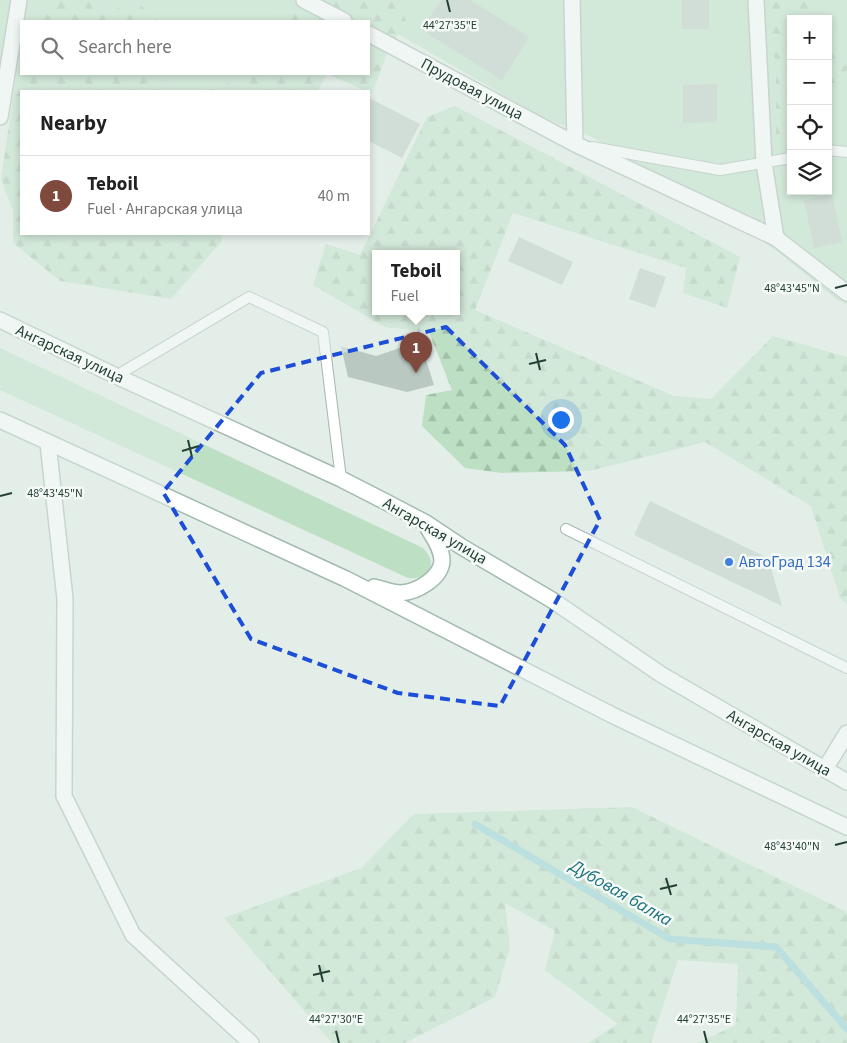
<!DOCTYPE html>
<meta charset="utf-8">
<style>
body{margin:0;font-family:"Source Sans 3",sans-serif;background:#f6f6f6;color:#222}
.controls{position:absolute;right:15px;top:15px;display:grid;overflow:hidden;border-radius:0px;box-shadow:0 2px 8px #0003}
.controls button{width:45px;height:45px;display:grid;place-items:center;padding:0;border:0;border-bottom:1px solid #e0e0e0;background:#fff;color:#222;font:25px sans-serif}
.you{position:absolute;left:560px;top:419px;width:18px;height:18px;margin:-12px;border:4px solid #fff;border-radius:50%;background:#1a73e8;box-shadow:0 0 0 8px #1a73e833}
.badge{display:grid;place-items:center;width:32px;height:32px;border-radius:50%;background:#80493d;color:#fff;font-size:16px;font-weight:700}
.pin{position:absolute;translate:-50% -41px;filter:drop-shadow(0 1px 2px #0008)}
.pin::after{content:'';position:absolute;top:26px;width:18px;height:15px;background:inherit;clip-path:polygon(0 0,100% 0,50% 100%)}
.popup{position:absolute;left:372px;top:250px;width:88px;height:65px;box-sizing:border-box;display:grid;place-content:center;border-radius:0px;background:#fff;filter:drop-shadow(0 1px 4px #0005);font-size:16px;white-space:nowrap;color:#767676}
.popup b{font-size:19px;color:#222}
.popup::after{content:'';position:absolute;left:50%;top:100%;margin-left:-10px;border:10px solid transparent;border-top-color:#fff}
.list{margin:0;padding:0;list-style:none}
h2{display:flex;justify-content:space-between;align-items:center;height:65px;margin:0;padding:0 20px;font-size:21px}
h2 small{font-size:16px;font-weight:400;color:#767676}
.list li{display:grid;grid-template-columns:32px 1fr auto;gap:15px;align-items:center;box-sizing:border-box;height:80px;padding:0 20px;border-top:1px solid #e0e0e0}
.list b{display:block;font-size:19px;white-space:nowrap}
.list p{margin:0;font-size:16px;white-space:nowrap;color:#767676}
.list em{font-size:16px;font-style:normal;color:#767676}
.icon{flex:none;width:28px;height:28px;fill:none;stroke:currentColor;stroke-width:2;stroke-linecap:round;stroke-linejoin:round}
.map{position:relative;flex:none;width:847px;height:1043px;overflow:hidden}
.search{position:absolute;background:#fff;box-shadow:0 2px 8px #0003;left:20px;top:20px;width:350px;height:55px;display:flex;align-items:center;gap:12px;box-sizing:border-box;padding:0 18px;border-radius:0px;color:#767676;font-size:19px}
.panel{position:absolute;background:#fff;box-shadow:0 2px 8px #0003;left:20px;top:90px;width:350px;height:145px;border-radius:0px}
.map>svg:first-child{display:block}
.green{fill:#bddfc4;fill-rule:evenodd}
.forest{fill:url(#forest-firs);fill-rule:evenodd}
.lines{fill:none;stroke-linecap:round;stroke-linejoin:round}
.stream{stroke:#8dccd3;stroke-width:7}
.building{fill:#b9c9c2}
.service-casing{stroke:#a6b6b0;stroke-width:12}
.minor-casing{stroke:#a6b6b0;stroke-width:18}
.secondary-casing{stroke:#a2bab0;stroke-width:18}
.service{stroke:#fff;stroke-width:10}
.minor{stroke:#fff;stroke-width:15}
.secondary{stroke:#fff;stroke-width:15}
.marked{fill:none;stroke:#1d4ed8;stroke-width:4;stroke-dasharray:10 6;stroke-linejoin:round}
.ticks{fill:none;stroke:#234037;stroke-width:2}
.shop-dot{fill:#3f7fe0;stroke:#f5faf7;stroke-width:2}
.labels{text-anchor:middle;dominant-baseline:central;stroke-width:5;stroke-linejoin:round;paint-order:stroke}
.street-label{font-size:16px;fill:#234037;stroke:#f5faf7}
.shop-label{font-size:16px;fill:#366cbe;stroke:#f5faf7;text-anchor:start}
.water-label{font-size:18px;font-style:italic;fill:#1c727d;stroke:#f5faf7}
.ticks-label{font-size:12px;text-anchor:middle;fill:#234037;stroke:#f5faf7;stroke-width:5;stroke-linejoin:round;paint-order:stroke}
</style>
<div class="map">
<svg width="847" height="1043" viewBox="0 0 847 1043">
<defs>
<pattern id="forest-firs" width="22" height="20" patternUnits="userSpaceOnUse" patternTransform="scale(1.25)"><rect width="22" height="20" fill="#bddfc4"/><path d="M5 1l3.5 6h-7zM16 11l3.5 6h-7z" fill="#a2c0a9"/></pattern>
</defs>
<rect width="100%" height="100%" fill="#e4eee9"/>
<path class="green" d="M 0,0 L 42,0 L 39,6 L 40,21 L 21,21 L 21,74 L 26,74 L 16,77 L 0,69 Z
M 102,0 L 306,0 L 298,12 L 272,10 L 271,21 L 158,21 L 135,0 L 104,15 Z
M 397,0 L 847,0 L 847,304 L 837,300 L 778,252 L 724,214 L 590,136 L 542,117 L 398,34 L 406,20 ZM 791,19 L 828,19 L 828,191 L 791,191 Z
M 167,74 L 260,74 L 199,91 L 168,91 Z
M 0,348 L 423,548 C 439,564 430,580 408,578 L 0,390 Z"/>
<path class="forest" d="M 42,0 L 102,0 L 104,15 L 135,0 L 158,21 L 40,21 L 39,5 Z
M 306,0 L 397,0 L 406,20 L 386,56 L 372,94 L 328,74 L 369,74 L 369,21 L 271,21 L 271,10 L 298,12 Z
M 809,0 L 813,19 L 791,19 L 791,146 L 776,149 L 776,74 L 769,2 Z
M 828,47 L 839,55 L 847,54 L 847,83 L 828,83 Z
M 26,74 L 167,74 L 168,91 L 21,91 L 21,234 L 221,234 L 222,241 L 171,299 L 60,281 L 13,243 L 13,211 L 1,179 L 16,77 Z
M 260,74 L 327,74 L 318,91 L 199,91 Z
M 455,106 L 740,257 L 727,308 L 683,293 L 686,268 L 513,213 L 475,310 L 674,396 L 711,399 L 773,336 L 847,357 L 847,604 L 840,598 L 811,506 L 705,442 L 589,471 L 502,473 L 465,468 L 422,426 L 426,395 L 452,390 L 429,332 L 385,327 L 313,285 L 326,244 L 360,255 L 427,117 ZM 456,254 L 456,312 L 376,312 L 376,254 Z
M 632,807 L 847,912 L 847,1043 L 697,1043 L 736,1025 L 738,964 L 678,960 L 651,1043 L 588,1043 L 618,1024 L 545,970 L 555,931 L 505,903 L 510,948 L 495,997 L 405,1043 L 332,1043 L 224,918 L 361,868 L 414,814 Z"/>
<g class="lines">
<path class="stream" d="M 475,824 L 670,939 L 776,947 L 847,1029"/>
</g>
<path class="building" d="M 441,0 L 470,0 L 529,37 L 502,80 L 422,30 Z
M 682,0 L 709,0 L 709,29 L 682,29 Z
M 717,84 L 717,122 L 683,123 L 683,85 Z
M 369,98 L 420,124 L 402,158 L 369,141 Z
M 832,194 L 842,242 L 814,248 L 804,200 Z
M 519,237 L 573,262 L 562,285 L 508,261 Z
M 640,268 L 666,277 L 655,308 L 629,299 Z
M 420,341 L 434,385 L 407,392 L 348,377 L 341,346 L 376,356 Z
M 650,501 L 768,558 L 782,606 L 634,535 Z"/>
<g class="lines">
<defs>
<path id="service" d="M 592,147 L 720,170 L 791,158
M 828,150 L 847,152
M 116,376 L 249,297 L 323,332 L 341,479
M 566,529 L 847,668"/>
<path id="minor" d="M 304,0 L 344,21
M 572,0 L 575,144
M 756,0 L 764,163 L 776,238
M 369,34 L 575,144 L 776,238 L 847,293
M 0,117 L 19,0
M 48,443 L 65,599 L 64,796 L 133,935 L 251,1043
M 825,769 L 847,733"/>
<path id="secondary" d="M 0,320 L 116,376 L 341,479 L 386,502 L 426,523 L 462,547 L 552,600 L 662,675 L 847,782
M 0,420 L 346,579 L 614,716 L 847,827
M 374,587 C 383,589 392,593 401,593 C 417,592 441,578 442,561 C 442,549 434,538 428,528"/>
</defs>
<use href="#service" class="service-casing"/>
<use href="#minor" class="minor-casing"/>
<use href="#secondary" class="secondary-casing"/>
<use href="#service" class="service"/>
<use href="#minor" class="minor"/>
<use href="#secondary" class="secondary"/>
</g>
<path d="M0 0H847V1043H0ZM 446,327 L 565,445 L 600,520 L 500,706 L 398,693 L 251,639 L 163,492 L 261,373 Z" fill="#e4eee9" fill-opacity=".55" fill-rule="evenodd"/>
<path class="marked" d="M 446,327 L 565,445 L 600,520 L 500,706 L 398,693 L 251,639 L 163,492 L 261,373 Z"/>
<path class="ticks" d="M 447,0 L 450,12M 835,288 L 847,285M 536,353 L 540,370M 529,364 L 546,360M 188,440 L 192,457M 182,451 L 199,446M 0,496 L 12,493M 835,845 L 847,842M 666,878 L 671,895M 660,889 L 677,885M 319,965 L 323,982M 313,975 L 330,971M 336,1031 L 339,1043M 704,1031 L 707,1043"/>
<circle class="shop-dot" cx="729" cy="562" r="5"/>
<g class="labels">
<g class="street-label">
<text transform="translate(472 89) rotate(28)">Прудовая улица</text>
<text transform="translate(70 354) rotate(25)">Ангарская улица</text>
<text transform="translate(435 531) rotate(30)">Ангарская улица</text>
<text transform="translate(779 743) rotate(30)">Ангарская улица</text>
</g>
<g class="shop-label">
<text x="739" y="562">АвтоГрад 134</text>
</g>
<g class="water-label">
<text transform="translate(621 893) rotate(30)">Дубовая балка</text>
</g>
</g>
<g class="ticks-label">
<text x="450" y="29">44°27'35"E</text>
<text x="792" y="292">48°43'45"N</text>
<text x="55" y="497">48°43'45"N</text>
<text x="792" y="850">48°43'40"N</text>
<text x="336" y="1023">44°27'30"E</text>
<text x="704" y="1023">44°27'35"E</text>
</g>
</svg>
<div class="controls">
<button>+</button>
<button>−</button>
<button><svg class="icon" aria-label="locate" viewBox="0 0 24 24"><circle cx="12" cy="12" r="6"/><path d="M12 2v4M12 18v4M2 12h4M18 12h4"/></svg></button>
<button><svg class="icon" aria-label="layers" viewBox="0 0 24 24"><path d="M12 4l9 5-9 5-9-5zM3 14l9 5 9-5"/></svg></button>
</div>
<div class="you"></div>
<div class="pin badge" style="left:416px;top:373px">1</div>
<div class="popup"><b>Teboil</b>Fuel</div>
<div class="search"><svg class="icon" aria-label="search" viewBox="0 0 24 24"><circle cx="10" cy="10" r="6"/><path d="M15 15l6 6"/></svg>Search here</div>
<section class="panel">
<h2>Nearby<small></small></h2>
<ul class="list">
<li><span class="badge">1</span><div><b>Teboil</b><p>Fuel · Ангарская улица</p></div><em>40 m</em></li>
</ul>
</section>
</div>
